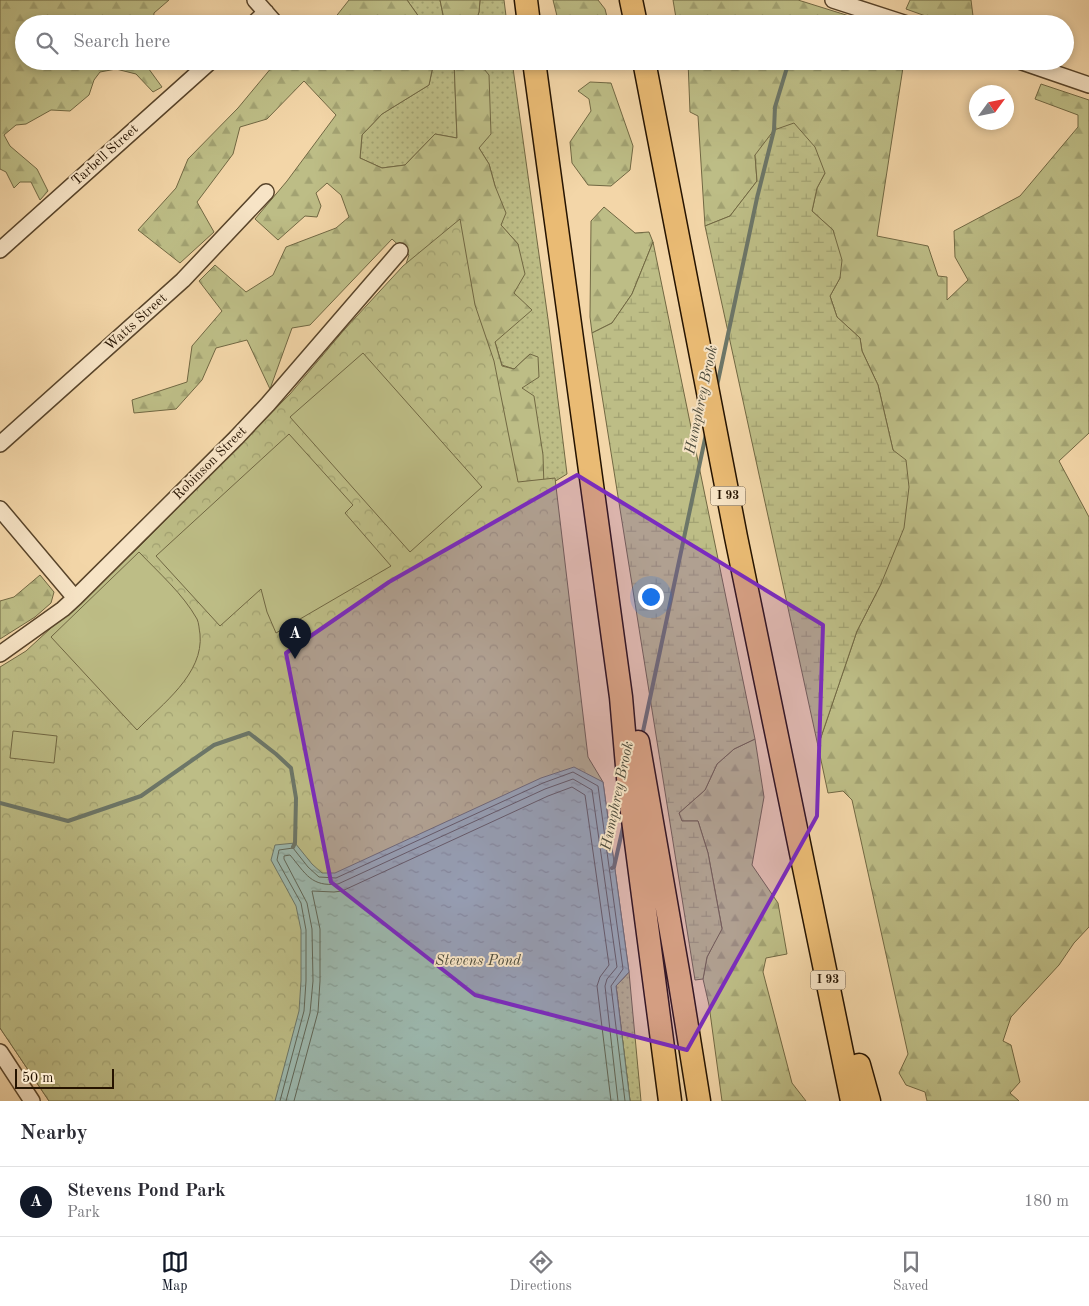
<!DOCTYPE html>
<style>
body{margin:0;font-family:"Old Standard TT",serif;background:#f2f2f3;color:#2b2b33}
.compass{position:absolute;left:969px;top:85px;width:45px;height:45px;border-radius:50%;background:#fff;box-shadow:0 2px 8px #0003;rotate:57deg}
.scale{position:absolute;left:15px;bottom:12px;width:99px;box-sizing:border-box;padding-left:5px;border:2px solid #251300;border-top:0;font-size:14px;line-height:18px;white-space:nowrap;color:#251300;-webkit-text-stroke:4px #f7e4c6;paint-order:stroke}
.you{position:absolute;left:650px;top:596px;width:18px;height:18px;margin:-12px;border:4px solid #fff;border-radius:50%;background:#1a73e8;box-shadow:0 0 0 8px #1a73e833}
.badge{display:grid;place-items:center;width:32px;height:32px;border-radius:50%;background:#111827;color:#fff;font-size:16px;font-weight:700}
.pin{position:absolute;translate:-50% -41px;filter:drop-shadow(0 1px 2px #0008)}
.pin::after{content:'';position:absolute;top:26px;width:18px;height:15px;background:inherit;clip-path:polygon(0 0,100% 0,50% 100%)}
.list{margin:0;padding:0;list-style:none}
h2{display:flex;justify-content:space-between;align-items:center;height:65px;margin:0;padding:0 20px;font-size:21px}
h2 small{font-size:16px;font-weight:400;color:#7c7c81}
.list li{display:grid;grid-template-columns:32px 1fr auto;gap:15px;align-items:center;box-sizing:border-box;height:70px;padding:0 20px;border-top:1px solid #e1e1e2}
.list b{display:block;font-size:19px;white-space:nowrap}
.list p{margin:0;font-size:16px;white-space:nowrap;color:#7c7c81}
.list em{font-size:16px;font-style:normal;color:#7c7c81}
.icon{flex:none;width:28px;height:28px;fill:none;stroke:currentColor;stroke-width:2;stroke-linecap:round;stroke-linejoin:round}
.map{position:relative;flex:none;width:1089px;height:1101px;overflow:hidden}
.search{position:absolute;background:#fff;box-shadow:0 2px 8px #0003;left:15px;right:15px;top:15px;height:55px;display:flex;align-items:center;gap:12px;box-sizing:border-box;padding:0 18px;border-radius:28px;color:#7c7c81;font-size:19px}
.sheet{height:135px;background:#fff}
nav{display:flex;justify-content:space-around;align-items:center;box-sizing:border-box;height:70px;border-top:1px solid #e1e1e2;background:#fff;font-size:14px;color:#7c7c81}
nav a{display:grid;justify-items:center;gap:2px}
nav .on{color:#111827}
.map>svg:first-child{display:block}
.grass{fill:url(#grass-dots);stroke:#716843}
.forest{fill:url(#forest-firs);stroke:#716843}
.wetland{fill:url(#wetland-marsh);stroke:#716843}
.park{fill:url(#park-crowns);stroke:#716843}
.pitch{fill:#bdbd86;stroke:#716843}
.water{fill:url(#water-ripples);stroke:#6c7668}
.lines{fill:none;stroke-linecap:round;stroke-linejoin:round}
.shore{stroke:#606657;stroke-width:1}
.stream{stroke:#6c7668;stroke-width:4}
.minor-casing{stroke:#58442a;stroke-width:18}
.highway-casing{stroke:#251300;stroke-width:25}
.minor{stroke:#f7e4c6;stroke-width:15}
.highway{stroke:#eabb74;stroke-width:22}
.marked{fill:#7b2cbf;fill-opacity:0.2;stroke:#7b2cbf;stroke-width:4;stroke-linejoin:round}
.labels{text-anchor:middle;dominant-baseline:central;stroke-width:4;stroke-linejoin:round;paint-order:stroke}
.shield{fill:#f7e4c6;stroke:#64523b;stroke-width:1}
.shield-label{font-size:12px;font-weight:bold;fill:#251300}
.street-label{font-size:14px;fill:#251300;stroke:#f7e4c6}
.water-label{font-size:15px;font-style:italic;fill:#4f4d3d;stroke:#f7e4c6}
</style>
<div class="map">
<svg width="1089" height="1101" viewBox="0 0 1089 1101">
<defs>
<pattern id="grass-dots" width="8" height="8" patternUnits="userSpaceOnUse" patternTransform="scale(1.25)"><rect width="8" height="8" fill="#bdbd86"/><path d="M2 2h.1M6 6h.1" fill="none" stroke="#a2a272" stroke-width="1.8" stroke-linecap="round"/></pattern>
<pattern id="forest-firs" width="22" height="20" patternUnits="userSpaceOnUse" patternTransform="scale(1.25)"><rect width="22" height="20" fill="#bdbd86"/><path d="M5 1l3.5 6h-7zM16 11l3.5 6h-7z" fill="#a2a272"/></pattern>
<pattern id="wetland-marsh" width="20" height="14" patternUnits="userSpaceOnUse" patternTransform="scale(1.25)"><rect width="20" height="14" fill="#bdbd86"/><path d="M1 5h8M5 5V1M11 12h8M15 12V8" fill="none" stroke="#a2a272"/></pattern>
<pattern id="park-crowns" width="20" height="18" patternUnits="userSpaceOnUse" patternTransform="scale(1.25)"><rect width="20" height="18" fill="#bdbd86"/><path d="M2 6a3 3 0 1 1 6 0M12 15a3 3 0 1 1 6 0" fill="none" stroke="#a2a272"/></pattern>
<pattern id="water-ripples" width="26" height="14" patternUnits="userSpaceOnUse" patternTransform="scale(1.25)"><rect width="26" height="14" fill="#9cb8ae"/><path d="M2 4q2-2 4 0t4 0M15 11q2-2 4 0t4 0" fill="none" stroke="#869d94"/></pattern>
</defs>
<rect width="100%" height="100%" fill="#f3d6a8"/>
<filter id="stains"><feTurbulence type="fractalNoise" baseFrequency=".004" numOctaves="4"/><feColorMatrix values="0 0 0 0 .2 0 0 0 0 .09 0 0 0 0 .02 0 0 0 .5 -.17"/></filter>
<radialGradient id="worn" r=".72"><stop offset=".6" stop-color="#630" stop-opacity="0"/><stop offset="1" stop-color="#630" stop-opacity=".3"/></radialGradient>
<path class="grass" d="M 407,0 L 440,0 L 445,24 L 424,24 Z
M 480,0 L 504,0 L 507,24 L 475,24 L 479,12 Z
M 434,61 L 454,61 L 457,138 L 435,134 L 405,165 L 382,168 L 360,158 L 362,135 L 382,114 L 429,85 Z
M 479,61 L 512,61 L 548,319 L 567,474 L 544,488 L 522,388 L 530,354 L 514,369 L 502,365 L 495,342 L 513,293 L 518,244 L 501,225 L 495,186 L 489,164 L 479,148 Z
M 629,972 L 641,1101 L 630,1101 L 616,986 Z"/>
<path class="forest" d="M 0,0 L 169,0 L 154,13 L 153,24 L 24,24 L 24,61 L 143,61 L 162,87 L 153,92 L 136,74 L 116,69 L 100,72 L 94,80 L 89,95 L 70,111 L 51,110 L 26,124 L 16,125 L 4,135 L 10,146 L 37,169 L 48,191 L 40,200 L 31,182 L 20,182 L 14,188 L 6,172 L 0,169 Z
M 349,0 L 407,0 L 424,24 L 330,24 Z
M 440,0 L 480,0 L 479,12 L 475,24 L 445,24 Z
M 553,0 L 598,0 L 605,9 L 607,17 L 601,19 L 587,18 L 588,24 L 559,24 Z
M 673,0 L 798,0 L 875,24 L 677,24 Z
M 910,0 L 971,0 L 974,24 L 948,24 L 906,9 Z
M 277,61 L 434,61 L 429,85 L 382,114 L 362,135 L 360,158 L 382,168 L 405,165 L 435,134 L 457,138 L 454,61 L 479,61 L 479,63 L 489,75 L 491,134 L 479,148 L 489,164 L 495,186 L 506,213 L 501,225 L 518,244 L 525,274 L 514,293 L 532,310 L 495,342 L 502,366 L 514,369 L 530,354 L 538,357 L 539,377 L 522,388 L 534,396 L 543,455 L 544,488 L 49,1101 L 0,1028 L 0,772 L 36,686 L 404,270 L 409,255 L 392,239 L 310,325 L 292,328 L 270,389 L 247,340 L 216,348 L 202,380 L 176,409 L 134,413 L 132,400 L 187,382 L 192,346 L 222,311 L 199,281 L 215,265 L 246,292 L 273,275 L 286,247 L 336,228 L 349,217 L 341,195 L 327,183 L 316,193 L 321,206 L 317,217 L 305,216 L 278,240 L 255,219 L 287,181 L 336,115 L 304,81 L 267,119 L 240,127 L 233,154 L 197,202 L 214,232 L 180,263 L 138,230 L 176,188 L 188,159 L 238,108 Z
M 688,61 L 904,61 L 877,236 L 928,246 L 938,276 L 947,277 L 947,300 L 968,280 L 955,257 L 954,231 L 1020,196 L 1078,127 L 1078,115 L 1035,99 L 1041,84 L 1089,100 L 1089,433 L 1059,461 L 1089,517 L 1089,927 L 1074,943 L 1059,965 L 1011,1017 L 1003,1041 L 1011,1045 L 1020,1082 L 1010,1093 L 1019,1101 L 927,1101 L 925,1092 L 906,1085 L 899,1073 L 908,1054 L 852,800 L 843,791 L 828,793 L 818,746 L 857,631 L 881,584 L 893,450 L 878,385 L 862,351 L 860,338 L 837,317 L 830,296 L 840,278 L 833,230 L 812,211 L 817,188 L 825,173 L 755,155 L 757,181 L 730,216 L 705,226 L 698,116 L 690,112 Z
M 590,82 L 611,83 L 633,146 L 630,170 L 611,186 L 588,185 L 572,163 L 570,142 L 591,111 L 589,99 L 578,91 Z
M 604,207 L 635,233 L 649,232 L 653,242 L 632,294 L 612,323 L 592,333 L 590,317 L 591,221 Z
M 40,575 L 54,592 L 51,603 L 35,617 L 0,639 L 0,601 L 14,597 Z
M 755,739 L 764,797 L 752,865 L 778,903 L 787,954 L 766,958 L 763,972 L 792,1083 L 806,1101 L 722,1101 L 709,1005 L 703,979 L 707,957 L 722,928 L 708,853 L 698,821 L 681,821 L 679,813 L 705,790 L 717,764 L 734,749 Z"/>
<path class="wetland" d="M 794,123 L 815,147 L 825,173 L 817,188 L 812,211 L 833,230 L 842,260 L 840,278 L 830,296 L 837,317 L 860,338 L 862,351 L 878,385 L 893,450 L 906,460 L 909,487 L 904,528 L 881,584 L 857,631 L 818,746 L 705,226 L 730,216 L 757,181 L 755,155 L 774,130 Z
M 653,242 L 755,739 L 734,749 L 717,764 L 705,790 L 679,813 L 682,821 L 698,821 L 708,853 L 722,929 L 707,957 L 703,979 L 695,980 L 592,333 L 612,323 L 632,294 Z"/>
<path class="park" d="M 460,219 L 475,305 L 494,361 L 518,482 L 555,478 L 588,757 L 603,782 L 629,972 L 616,986 L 630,1101 L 49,1101 L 0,1028 L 0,667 L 26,651 L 140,546 L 290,394 L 344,330 L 403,266 Z"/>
<path class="pitch" d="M 363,353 L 482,487 L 410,552 L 290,417 Z
M 289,434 L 353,505 L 345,513 L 391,566 L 276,633 L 267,612 L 261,589 L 220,626 L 156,556 Z
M 139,552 C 159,573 183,594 197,619 C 199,623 199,629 200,634 C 204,674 162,704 137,730 L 51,637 Z
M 13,731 L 57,736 L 54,763 L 10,758 Z"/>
<path class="water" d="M 574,767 L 603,782 L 629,972 L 616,986 L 630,1101 L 275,1101 L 299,1011 L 301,981 L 301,930 L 296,906 L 271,860 L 275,845 L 295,843 L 312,864 L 322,873 L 335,873 L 541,778 Z"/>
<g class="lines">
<path class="shore" d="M 280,1101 L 304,1011 L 306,981 L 306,930 L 301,903 L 277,860 L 279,850 L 293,848 L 308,867 L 319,877 L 336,878 L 543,783 L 573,772 L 598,786 L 623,969 L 611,986 L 625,1101
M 286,1101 L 310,1013 L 313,981 L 312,929 L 307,903 L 284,859 L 284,856 L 290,855 C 306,874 311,887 338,884 L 545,789 L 573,779 L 592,790 L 617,967 L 607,979 L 605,986 L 618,1101
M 294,1101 L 318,1012 L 320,981 L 320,929 L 312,891 L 334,892 L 342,891 L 548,796 L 572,787 L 585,795 L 609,965 L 600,977 L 597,986 L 611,1101"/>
<path class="stream" d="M 801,24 L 803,18
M 717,386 L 757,198 L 774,130 L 775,107 L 789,61
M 642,736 L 706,434
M 0,803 L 68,821 L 141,796 L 214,745 L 249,733 L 276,754 L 291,768 L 296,798 L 295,843 L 293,847
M 612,868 L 614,867 L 624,823"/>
<defs>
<path id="minor" d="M 255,0 L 276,24
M 833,0 L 907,24
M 253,24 L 266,12
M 1019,61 L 1089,85
M 0,250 L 211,61
M 0,444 L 183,280 L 266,192
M 0,509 L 75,598
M 0,654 L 63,609 L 75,598 L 236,438 L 268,404 L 400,251
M 0,1052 L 32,1101"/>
<path id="highway" d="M 526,0 L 529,24
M 631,0 L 636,24
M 534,61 L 621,697 L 629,789 L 670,1101
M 644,61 L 736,537 L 852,1101
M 638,742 L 679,977 L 699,1101
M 859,1065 L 869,1101"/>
</defs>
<use href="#minor" class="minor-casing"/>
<use href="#highway" class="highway-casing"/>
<use href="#minor" class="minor"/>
<use href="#highway" class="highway"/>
</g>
<path class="marked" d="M 577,475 L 823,625 L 817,816 L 687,1050 L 475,995 L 331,882 L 286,653 L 389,582 Z"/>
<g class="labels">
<g class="shield">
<rect x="710.5" y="486.5" width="35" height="19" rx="4"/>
<rect x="810.5" y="970.5" width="35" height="19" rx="4"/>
</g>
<g class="shield-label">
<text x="728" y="496">I 93</text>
<text x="828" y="980">I 93</text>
</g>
<g class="street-label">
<text transform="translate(105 155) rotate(-42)">Tarbell Street</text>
<text transform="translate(136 322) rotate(-42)">Watts Street</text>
<text transform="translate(210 463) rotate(-45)">Robinson Street</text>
</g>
<g class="water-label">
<text transform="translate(702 400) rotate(-78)">Humphrey Brook</text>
<text transform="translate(618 796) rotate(-78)">Humphrey Brook</text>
<text x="478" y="961">Stevens Pond</text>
</g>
</g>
<rect width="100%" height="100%" filter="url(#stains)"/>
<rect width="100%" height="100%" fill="url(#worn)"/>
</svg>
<svg class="compass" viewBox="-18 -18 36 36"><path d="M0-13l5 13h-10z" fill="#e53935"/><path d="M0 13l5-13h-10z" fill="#7c7c81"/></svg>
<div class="scale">50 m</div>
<div class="you"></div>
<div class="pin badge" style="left:295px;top:659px">A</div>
<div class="search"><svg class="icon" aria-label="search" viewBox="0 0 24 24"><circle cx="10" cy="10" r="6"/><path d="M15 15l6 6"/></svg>Search here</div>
</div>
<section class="sheet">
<h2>Nearby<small></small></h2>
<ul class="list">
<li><span class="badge">A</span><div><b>Stevens Pond Park</b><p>Park</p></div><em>180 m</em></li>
</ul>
</section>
<nav>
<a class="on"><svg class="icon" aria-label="map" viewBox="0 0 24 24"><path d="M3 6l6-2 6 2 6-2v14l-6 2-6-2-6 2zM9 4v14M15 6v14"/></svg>Map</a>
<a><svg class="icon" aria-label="directions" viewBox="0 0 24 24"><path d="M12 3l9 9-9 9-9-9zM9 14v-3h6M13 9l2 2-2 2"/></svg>Directions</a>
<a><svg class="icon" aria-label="saved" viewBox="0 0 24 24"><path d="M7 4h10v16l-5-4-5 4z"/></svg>Saved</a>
</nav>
